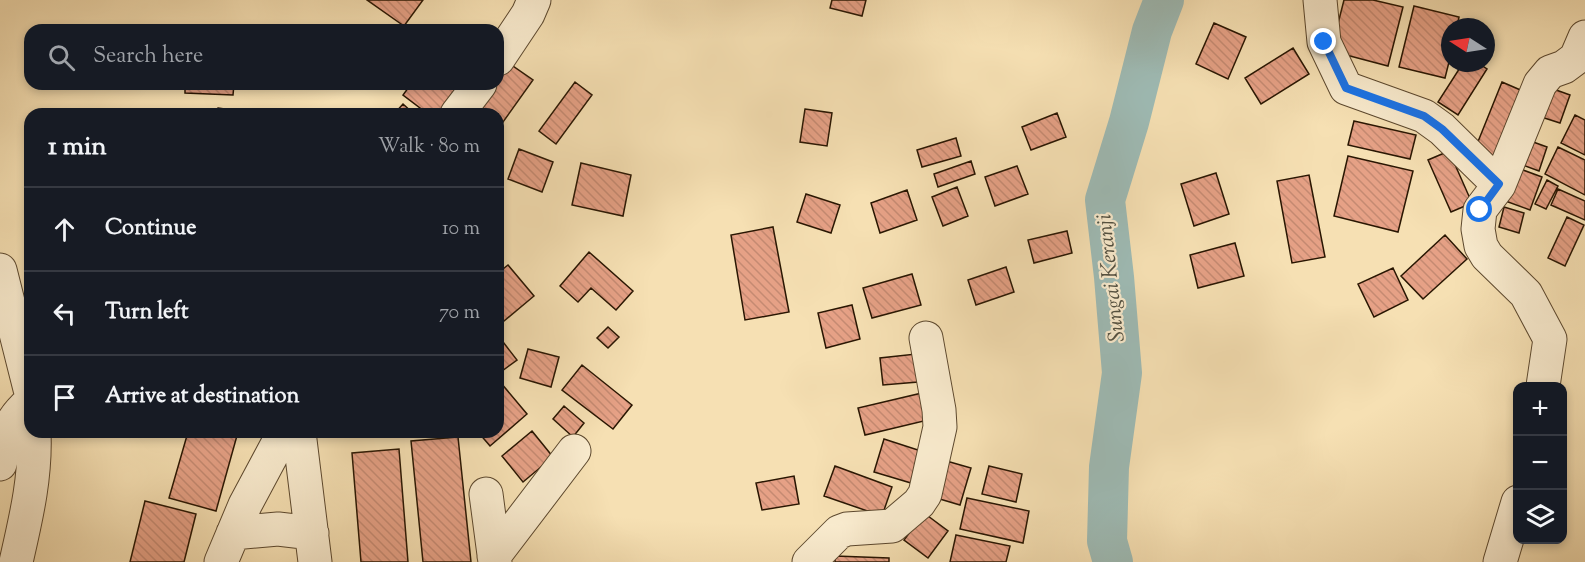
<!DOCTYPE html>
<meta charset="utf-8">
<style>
body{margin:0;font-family:"Sorts Mill Goudy",serif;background:#20242c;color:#f1f3f6}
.controls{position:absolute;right:18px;bottom:18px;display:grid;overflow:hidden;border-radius:12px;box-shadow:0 3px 9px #0003}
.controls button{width:54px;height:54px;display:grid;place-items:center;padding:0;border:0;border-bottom:2px solid #363941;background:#171b24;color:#f1f3f6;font:30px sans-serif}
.compass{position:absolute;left:1441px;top:18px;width:54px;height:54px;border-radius:50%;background:#171b24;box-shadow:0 3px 9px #0003;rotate:282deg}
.stop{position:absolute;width:18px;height:18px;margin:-14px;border:4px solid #1a73e8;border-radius:50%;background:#fff}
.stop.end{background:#1a73e8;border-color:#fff;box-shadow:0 2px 6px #0008}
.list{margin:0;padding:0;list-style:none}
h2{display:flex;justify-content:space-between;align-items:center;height:78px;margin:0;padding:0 24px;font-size:26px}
h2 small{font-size:20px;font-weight:400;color:#9ea1a6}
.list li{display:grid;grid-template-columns:39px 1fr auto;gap:18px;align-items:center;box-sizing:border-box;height:84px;padding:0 24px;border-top:2px solid #363941}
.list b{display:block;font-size:22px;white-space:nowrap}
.list em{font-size:20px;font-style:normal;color:#9ea1a6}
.icon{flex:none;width:33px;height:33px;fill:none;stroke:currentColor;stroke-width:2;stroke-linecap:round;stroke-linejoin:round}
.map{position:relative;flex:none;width:1585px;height:562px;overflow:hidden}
.search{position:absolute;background:#171b24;box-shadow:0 3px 9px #0003;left:24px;top:24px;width:480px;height:66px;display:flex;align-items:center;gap:15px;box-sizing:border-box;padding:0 21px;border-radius:18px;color:#9ea1a6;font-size:22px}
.panel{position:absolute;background:#171b24;box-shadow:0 3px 9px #0003;left:24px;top:108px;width:480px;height:330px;border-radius:18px}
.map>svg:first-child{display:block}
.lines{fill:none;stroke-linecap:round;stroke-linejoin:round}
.river{stroke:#9ebbb5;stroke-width:40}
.building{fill:url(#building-back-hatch);stroke:#291602;stroke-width:1.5}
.minor-casing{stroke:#5c482e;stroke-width:35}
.minor{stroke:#f9ebce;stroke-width:33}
.route{stroke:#1a73e8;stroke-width:8}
.labels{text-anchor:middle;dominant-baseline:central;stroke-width:4.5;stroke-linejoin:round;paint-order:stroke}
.water-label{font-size:22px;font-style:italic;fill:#525041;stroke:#f9ebce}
</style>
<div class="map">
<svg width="1585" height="562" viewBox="0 0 1585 562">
<defs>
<pattern id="building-back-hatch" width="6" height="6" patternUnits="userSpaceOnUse" patternTransform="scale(1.5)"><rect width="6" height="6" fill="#e6a186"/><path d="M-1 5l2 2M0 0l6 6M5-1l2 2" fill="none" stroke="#c58a72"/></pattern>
</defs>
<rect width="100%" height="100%" fill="#f6e0b3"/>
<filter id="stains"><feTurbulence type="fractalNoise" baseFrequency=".00333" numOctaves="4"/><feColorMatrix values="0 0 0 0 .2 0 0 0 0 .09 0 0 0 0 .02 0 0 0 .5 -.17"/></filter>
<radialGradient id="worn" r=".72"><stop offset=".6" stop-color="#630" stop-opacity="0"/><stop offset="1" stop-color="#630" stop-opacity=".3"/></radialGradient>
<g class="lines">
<path class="river" d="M 1113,562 L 1107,541 L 1109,467 L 1122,373 L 1114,277 L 1105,200 L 1129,122 L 1152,31 L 1164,0"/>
</g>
<path class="building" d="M 367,0 L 423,0 L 404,26 Z
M 832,0 L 866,0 L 862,16 L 830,8 Z
M 1344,0 L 1373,0 L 1403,7 L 1388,66 L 1331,51 Z
M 1414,6 L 1459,17 L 1457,27 L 1450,27 L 1450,58 L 1445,78 L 1399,67 Z
M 1214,23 L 1246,37 L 1228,79 L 1196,64 Z
M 1293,48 L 1309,74 L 1261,104 L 1245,78 Z
M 507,62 L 533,80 L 498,129 L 498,114 L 475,114 L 492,84 L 498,84 L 498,76 Z
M 1463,63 L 1478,63 L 1487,69 L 1458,115 L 1438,102 Z
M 575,82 L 592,95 L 556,144 L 539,131 Z
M 1502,82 L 1525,92 L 1497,163 L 1473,154 Z
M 185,84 L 234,84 L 233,95 L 185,93 Z
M 411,84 L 449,84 L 461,93 L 445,114 L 428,114 L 403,95 Z
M 1545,86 L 1570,95 L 1560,123 L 1535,115 Z
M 403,104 L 414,114 L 394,114 Z
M 218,108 L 239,111 L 238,114 L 217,114 Z
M 156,109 L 195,109 L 195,114 L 156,114 Z
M 805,109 L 832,113 L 827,146 L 800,142 Z
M 1057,113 L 1066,137 L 1031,150 L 1022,127 Z
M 1575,115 L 1585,120 L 1585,155 L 1561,143 Z
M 1354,121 L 1416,135 L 1410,159 L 1348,145 Z
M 956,138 L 961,156 L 922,167 L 917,150 Z
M 1525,139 L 1547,147 L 1539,171 L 1517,163 Z
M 1558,147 L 1585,160 L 1585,195 L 1545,174 Z
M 519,149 L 553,162 L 542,192 L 508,179 Z
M 1449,151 L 1472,203 L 1451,212 L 1428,160 Z
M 1348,156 L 1413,171 L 1398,232 L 1334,216 Z
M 971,161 L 975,174 L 938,187 L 934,174 Z
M 581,163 L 631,175 L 623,216 L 572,205 Z
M 1017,166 L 1028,194 L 995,206 L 985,177 Z
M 1512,166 L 1542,177 L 1530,210 L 1500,199 Z
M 1216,173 L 1229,214 L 1194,226 L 1181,184 Z
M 1309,175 L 1325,257 L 1292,263 L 1277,181 Z
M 1547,180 L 1558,186 L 1546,209 L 1535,204 Z
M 957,187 L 968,216 L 943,226 L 932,197 Z
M 1558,189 L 1585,201 L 1585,220 L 1551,205 Z
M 907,190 L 917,220 L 880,233 L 871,203 Z
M 806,194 L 840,205 L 831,233 L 797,222 Z
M 1504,207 L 1524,213 L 1519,233 L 1499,227 Z
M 1567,217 L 1584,225 L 1565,266 L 1548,258 Z
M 773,227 L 789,312 L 745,320 L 731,235 Z
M 1067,231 L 1072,253 L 1034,263 L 1028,240 Z
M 1445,235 L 1467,259 L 1423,299 L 1401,276 Z
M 1235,243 L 1244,276 L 1198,288 L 1190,255 Z
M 589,252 L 633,291 L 616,310 L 591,288 L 578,302 L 560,286 Z
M 508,265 L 534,296 L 498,326 L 498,273 Z
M 1006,267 L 1014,292 L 976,305 L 968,280 Z
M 1393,268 L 1408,300 L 1374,317 L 1358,284 Z
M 912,274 L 921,305 L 872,318 L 863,288 Z
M 852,305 L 860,339 L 826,348 L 818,313 Z
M 608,327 L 619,337 L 608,348 L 597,338 Z
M 500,338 L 517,360 L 498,374 L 498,340 Z
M 528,349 L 559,357 L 551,387 L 520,378 Z
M 916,354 L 918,382 L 883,385 L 880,358 Z
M 582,365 L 632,405 L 613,429 L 562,390 Z
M 501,383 L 527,414 L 490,446 L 478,432 L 498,432 L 498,386 Z
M 922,393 L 928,420 L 865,435 L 858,408 Z
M 564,406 L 584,423 L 573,437 L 553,419 Z
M 532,431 L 553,457 L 523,482 L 502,456 Z
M 188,432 L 238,432 L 216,511 L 169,498 Z
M 458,437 L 471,562 L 423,562 L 411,441 Z
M 884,439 L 921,451 L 911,483 L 874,472 Z
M 399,449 L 408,562 L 361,562 L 352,453 Z
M 943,460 L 971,468 L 960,505 L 933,497 Z
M 835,466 L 892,487 L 882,516 L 824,496 Z
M 989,466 L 1022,474 L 1016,502 L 982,494 Z
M 794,476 L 799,504 L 762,510 L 756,483 Z
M 967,498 L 1029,511 L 1023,543 L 960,529 Z
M 145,501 L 196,514 L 184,562 L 130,562 Z
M 924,513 L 948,531 L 928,558 L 904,540 Z
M 956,535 L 1010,546 L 1006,562 L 950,562 Z
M 835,556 L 889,558 L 889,562 L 835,562 Z"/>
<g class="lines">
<defs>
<path id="minor" d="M 1320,0 L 1324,42 L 1346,88 L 1424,116 L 1442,129 L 1499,185
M 498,59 L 528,14 L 534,0
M 457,114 L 480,84
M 0,270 L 30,389
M 1543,386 L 1550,339 L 1526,294 L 1487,256 L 1481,246 L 1478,229 L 1480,210 L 1499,185 L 1540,84 L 1550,72 L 1564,67 L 1576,58 L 1585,37
M 299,432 L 315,562
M 0,464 C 7,434 6,424 30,402
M 486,494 L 495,562
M 233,533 L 278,529 L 312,533
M 494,556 L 574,451
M 16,562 C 26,518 36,477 34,432
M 221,562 L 245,505 L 284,432
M 809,562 L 839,532 L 847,529 L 892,526 L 919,503 L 925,494 L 940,427 L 939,410 L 926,338
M 1500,562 L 1518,502"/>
</defs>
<use href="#minor" class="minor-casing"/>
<use href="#minor" class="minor"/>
</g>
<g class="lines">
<path class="route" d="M 1324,42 L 1346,88 L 1424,116 L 1442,129 L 1499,184 L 1480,210"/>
</g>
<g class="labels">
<g class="water-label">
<text transform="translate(1112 278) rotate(-96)">Sungai Keranji</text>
</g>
</g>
<rect width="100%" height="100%" filter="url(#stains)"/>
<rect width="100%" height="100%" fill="url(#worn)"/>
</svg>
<div class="controls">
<button>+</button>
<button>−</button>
<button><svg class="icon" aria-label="layers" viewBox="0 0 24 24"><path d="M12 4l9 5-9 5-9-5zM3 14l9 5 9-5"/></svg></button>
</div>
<svg class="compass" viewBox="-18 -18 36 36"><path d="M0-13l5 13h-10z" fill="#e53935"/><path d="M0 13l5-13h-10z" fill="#9ea1a6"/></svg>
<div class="stop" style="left:1480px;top:210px"></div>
<div class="stop end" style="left:1324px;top:42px"></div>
<div class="search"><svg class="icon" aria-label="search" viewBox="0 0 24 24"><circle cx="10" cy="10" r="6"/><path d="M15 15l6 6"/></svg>Search here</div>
<section class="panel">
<h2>1 min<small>Walk · 80 m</small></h2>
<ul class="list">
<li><svg class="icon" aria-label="ahead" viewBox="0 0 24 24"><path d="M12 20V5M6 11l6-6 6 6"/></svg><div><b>Continue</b></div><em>10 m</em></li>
<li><svg class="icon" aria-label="left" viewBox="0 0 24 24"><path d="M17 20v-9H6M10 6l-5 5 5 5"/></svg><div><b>Turn left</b></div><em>70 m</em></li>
<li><svg class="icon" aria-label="arrive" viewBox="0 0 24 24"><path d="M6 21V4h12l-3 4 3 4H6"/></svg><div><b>Arrive at destination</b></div></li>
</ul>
</section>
</div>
